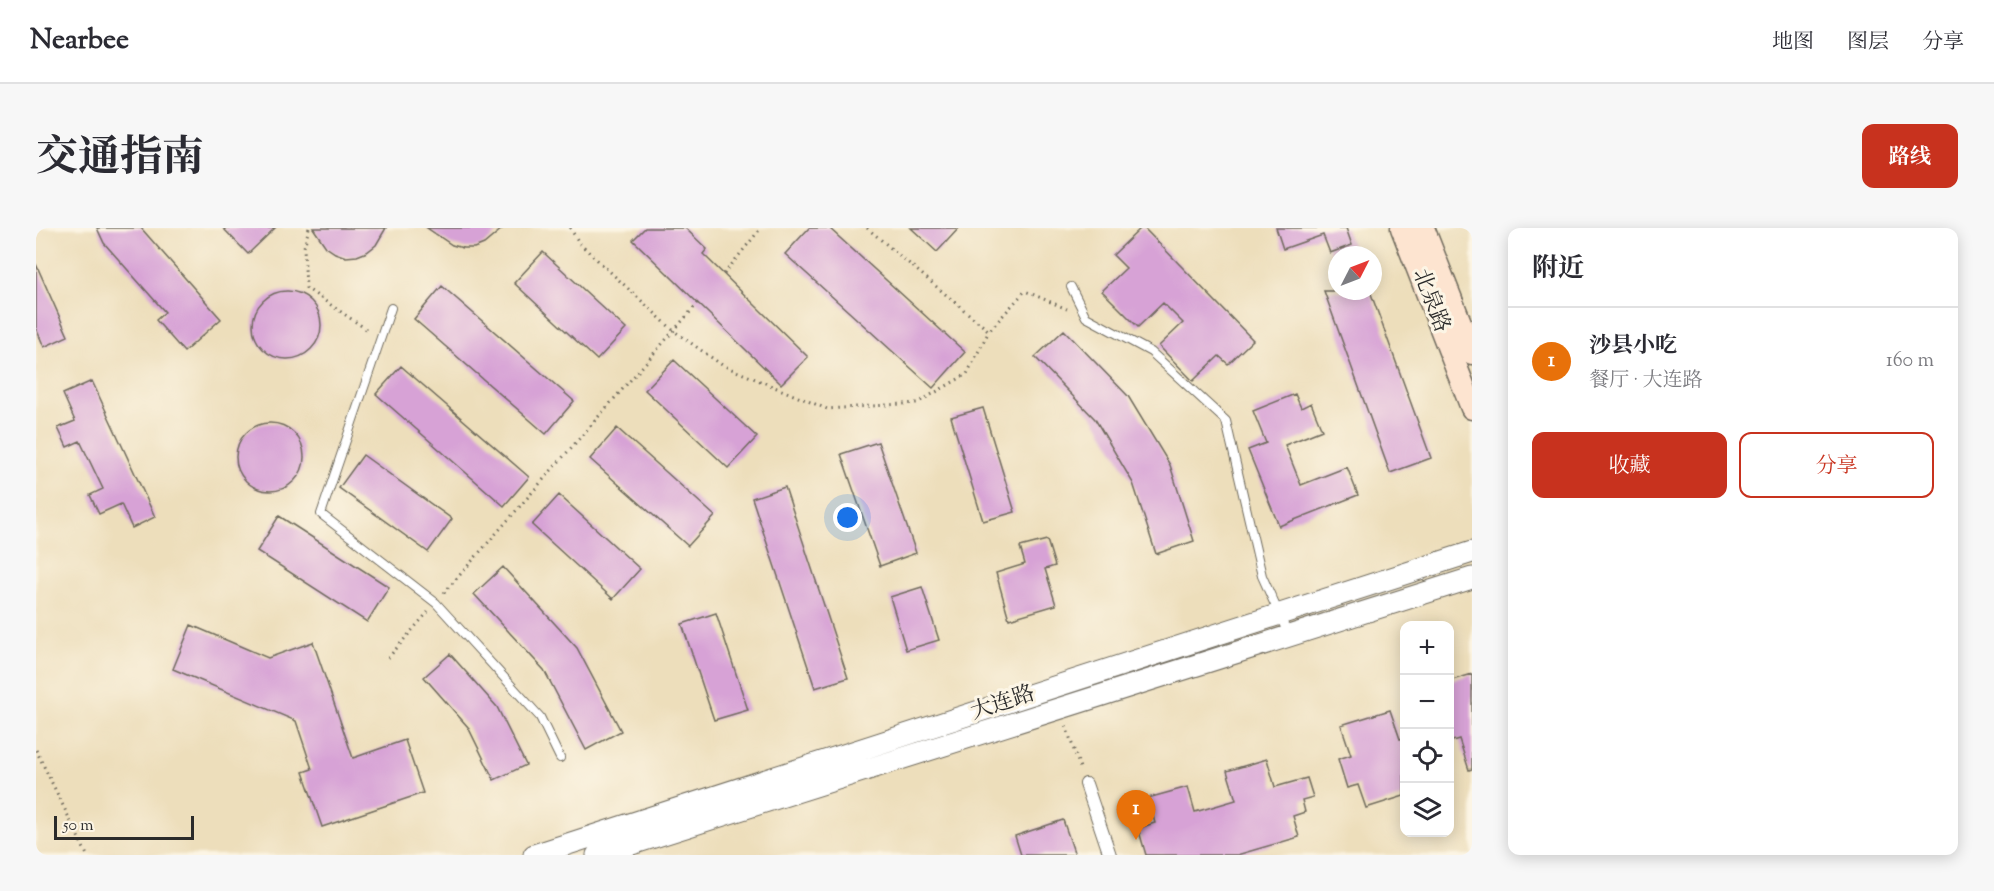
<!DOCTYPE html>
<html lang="zh">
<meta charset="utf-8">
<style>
body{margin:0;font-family:"Sorts Mill Goudy","Noto Serif SC",serif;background:#f7f7f7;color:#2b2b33}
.controls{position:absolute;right:18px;bottom:18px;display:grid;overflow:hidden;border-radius:12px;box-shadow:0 3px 15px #0003}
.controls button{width:54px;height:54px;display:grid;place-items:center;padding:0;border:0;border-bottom:2px solid #e1e1e2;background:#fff;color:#2b2b33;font:30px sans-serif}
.compass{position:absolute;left:1292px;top:18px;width:54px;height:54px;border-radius:50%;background:#fff;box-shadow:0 3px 15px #0003;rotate:48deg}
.scale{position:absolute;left:18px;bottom:15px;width:140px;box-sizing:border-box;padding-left:6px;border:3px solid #2b2b2b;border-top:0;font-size:16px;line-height:21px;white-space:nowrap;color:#2b2b2b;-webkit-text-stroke:4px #fcf5e5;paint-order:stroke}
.you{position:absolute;left:812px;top:290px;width:21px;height:21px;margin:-15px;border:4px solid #fff;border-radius:50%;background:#1a73e8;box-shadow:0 0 0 9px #1a73e833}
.badge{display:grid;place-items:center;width:39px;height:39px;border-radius:50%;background:#c8321e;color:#fff;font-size:20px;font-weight:700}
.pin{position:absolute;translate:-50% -50px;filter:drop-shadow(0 2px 3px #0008)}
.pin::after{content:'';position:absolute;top:32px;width:21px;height:18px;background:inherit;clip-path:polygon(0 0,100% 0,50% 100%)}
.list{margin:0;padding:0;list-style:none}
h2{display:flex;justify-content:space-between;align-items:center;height:78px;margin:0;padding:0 24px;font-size:26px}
h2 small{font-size:20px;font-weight:400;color:#7c7c81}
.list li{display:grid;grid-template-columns:39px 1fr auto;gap:18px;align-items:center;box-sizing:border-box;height:108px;padding:0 24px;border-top:2px solid #e1e1e2}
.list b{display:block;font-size:22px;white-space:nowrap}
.list p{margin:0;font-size:20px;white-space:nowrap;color:#7c7c81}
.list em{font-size:20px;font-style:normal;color:#7c7c81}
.actions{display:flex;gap:12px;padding:18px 24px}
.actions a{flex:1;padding:14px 0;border:2px solid #c8321e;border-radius:12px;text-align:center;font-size:21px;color:#c8321e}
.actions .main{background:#c8321e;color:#fff}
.icon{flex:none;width:33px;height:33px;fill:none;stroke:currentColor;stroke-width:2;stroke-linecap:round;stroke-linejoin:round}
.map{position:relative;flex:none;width:1436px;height:627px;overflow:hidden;border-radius:12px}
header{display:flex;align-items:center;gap:36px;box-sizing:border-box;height:84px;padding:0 30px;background:#fff;border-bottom:2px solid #e1e1e2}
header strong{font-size:28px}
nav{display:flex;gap:33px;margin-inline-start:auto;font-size:21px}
.intro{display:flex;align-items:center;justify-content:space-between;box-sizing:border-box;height:144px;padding:0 36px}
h1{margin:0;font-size:42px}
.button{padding:15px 27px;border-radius:12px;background:#c8321e;color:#fff;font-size:21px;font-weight:700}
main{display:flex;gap:36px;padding:0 36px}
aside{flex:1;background:#fff;border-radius:12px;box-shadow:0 3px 15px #0003}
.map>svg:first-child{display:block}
.building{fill:#d7a2d6}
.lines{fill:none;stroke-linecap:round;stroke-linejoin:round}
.service-casing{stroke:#6f6a5d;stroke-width:10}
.pedestrian-casing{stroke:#6f6a5d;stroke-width:14}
.tertiary-casing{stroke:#6f6a5d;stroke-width:23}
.secondary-casing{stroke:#6f6a5d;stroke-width:25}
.path{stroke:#6f6a5d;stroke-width:3;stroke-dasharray:1.5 4.5;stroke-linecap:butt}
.service{stroke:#fff;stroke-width:8}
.pedestrian{stroke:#fff;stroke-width:12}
.tertiary{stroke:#fff;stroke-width:21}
.secondary{stroke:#fde4d0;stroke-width:22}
.labels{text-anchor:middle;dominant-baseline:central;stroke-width:6;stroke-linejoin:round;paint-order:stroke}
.street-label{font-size:22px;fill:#2b2b2b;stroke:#fcf5e5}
</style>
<header>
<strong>Nearbee</strong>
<nav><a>地图</a><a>图层</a><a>分享</a></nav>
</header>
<div class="intro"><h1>交通指南</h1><a class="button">路线</a></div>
<main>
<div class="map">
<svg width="1436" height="627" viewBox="0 0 1436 627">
<rect width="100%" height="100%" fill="#fcf5e5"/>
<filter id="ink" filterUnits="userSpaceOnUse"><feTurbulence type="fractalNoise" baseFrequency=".0167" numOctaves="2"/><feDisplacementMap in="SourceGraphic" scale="12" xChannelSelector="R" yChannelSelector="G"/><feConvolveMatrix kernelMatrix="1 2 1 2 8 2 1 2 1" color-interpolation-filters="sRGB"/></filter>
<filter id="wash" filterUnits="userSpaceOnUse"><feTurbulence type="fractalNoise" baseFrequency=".008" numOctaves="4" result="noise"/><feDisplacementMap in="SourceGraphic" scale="24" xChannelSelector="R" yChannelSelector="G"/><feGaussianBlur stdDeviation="1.35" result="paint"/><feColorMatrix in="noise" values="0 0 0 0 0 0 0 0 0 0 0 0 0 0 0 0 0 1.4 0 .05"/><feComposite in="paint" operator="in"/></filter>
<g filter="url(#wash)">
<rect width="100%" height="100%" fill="#eddebb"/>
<g id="blocks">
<path class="building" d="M 61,0 L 105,0 L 185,91 L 148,124 L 120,92 L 129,84 L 68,15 Z
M 187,0 L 239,0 L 212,26 Z
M 277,0 L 350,0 L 340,17 L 331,24 L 321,28 L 310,29 L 299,25 L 290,19 Z
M 391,0 L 467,0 L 448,16 L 438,20 L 427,20 L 416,17 Z
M 609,0 L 649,0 L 671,21 L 667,26 L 772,129 L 745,156 L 597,12 Z
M 773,0 L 793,0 L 929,124 L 897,160 L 749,26 Z
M 875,0 L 923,0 L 901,24 Z
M 1105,0 L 1108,0 L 1217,112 L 1192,136 L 1183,128 L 1157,153 L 1123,118 L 1147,95 L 1127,75 L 1102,99 L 1066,63 L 1090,40 L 1077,27 Z
M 1240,0 L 1310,0 L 1316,17 L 1294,25 L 1287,7 L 1247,21 Z
M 507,24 L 590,101 L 561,132 L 478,55 Z
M 0,36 L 32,108 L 8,119 L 0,100 Z
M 406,58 L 538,173 L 510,206 L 378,91 Z
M 1288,63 L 1334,63 L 1395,230 L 1354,245 Z
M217 97a34 34 0 1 1 68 0a34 34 0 1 1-68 0Z
M 1028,102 L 1092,168 L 1134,237 L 1158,313 L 1120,326 L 1097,255 L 1059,191 L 999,129 Z
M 638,132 L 721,209 L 692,240 L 609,162 Z
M 365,138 L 493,249 L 468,278 L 340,166 Z
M 56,153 L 119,289 L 96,300 L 85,276 L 63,286 L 54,267 L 67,261 L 44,213 L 31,219 L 22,200 L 39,193 L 27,166 Z
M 1259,166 L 1265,180 L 1275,175 L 1286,202 L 1249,217 L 1265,257 L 1311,239 L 1322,267 L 1243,298 L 1212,222 L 1230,215 L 1217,183 Z
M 947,180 L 979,284 L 947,293 L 915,189 Z
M200 229a34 34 0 1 1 68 0a34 34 0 1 1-68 0Z
M 581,200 L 679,288 L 652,318 L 554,231 Z
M 842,214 L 880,325 L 844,338 L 805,226 Z
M 327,227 L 416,291 L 392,324 L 303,260 Z
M 749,259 L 812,450 L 779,460 L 716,270 Z
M 523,267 L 604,341 L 577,371 L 496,297 Z
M 243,288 L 353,359 L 331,394 L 221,323 Z
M 1011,312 L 1019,338 L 1009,341 L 1020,377 L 973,391 L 960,345 L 989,336 L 984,319 Z
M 467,339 L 541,420 L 585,503 L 550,522 L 508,442 L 438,366 Z
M 886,359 L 903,412 L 870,422 L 854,369 Z
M 680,385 L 712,482 L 678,492 L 646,396 Z
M 155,397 L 232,430 L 277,414 L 317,530 L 369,512 L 387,565 L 286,599 L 267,544 L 276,541 L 260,493 L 137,441 Z
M 414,426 L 461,479 L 490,537 L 458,552 L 432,499 L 388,449 Z
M 1436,446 L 1436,541 L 1433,542 L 1423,511 L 1413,514 L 1413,453 Z
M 1354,482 L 1364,511 L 1368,510 L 1368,568 L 1330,580 L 1322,557 L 1311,560 L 1302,531 L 1315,527 L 1305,497 Z
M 1231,531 L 1239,559 L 1271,550 L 1277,569 L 1266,572 L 1269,584 L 1257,588 L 1263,609 L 1201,627 L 1110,627 L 1102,600 L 1119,595 L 1112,570 L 1152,559 L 1159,584 L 1200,572 L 1191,543 Z
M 1027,592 L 1039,627 L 985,627 L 979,608 Z"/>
</g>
</g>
<g filter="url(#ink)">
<use href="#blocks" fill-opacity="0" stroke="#6f6a5d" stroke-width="1.5"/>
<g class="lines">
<defs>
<path id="service" d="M 1035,59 L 1050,89 L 1115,124 L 1190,193 L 1226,348 L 1253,408
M 355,80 L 285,286 L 400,375 L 504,489 L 524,530"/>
<path id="pedestrian" d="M 1050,556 L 1074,627"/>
<path id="tertiary" d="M 498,627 L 1436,324
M 561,627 L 1436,350"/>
<path id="secondary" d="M 1366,0 L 1436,180
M 1387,0 L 1436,125"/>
</defs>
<use href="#service" class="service-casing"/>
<use href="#pedestrian" class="pedestrian-casing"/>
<use href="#tertiary" class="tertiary-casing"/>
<use href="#secondary" class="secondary-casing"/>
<path class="path" d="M 273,0 L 268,19 L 270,60 L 333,103
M 534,0 L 544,16 L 638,103 L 686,137 L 791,181 L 881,175 L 931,146 L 953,103
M 831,0 L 953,103 L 989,63 L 1031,81
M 688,46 L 725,0
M 408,365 L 662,75
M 352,430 L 392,384
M 1030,498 L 1045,543
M 0,522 L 51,627"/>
<use href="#service" class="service"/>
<use href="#pedestrian" class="pedestrian"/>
<use href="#tertiary" class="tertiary"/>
<use href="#secondary" class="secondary"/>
</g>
</g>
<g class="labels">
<g class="street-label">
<text transform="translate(1394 73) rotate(69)">北泉路</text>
<text transform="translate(967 476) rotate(-18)">大连路</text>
</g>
</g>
</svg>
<div class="controls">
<button>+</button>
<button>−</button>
<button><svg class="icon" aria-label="locate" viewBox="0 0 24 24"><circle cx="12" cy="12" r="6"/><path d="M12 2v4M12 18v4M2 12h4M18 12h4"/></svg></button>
<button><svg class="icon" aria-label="layers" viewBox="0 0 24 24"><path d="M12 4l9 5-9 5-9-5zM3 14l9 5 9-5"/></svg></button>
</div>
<svg class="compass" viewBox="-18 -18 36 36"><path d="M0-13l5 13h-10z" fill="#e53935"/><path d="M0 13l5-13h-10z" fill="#7c7c81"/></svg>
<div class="scale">50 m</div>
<div class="you"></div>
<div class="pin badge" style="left:1100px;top:612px;background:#e8710a">1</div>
</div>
<aside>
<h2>附近<small></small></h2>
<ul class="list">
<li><span class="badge" style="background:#e8710a">1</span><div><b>沙县小吃</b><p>餐厅 · 大连路</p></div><em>160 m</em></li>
</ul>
<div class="actions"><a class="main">收藏</a><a>分享</a></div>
</aside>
</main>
